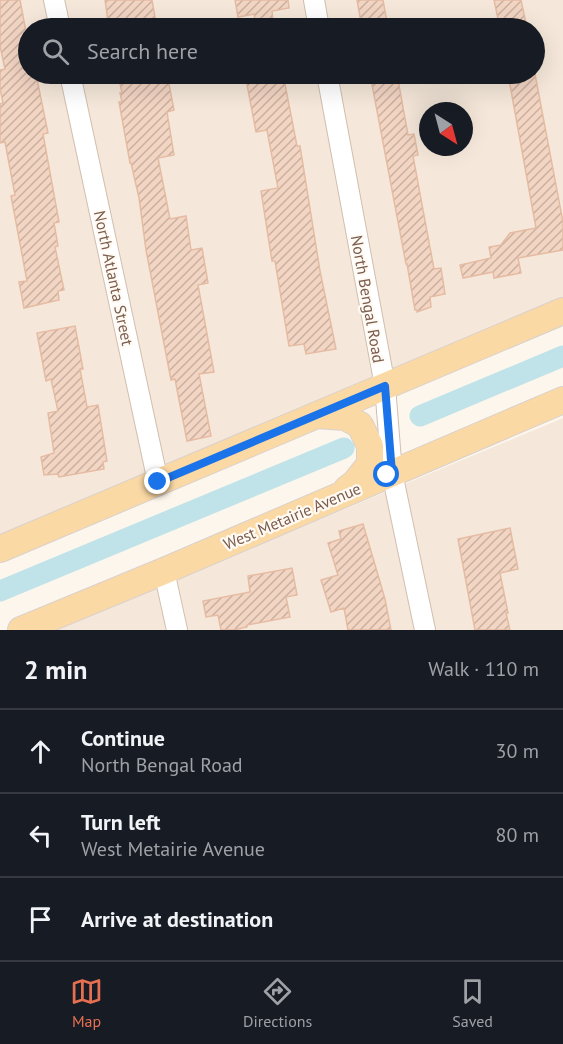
<!DOCTYPE html>
<meta charset="utf-8">
<style>
body{margin:0;font-family:"PT Sans",sans-serif;background:#20242c;color:#f1f3f6}
.compass{position:absolute;left:419px;top:102px;width:54px;height:54px;border-radius:50%;background:#171b24;box-shadow:0 6px 24px #0002;rotate:144deg}
.stop{position:absolute;width:18px;height:18px;margin:-14px;border:4px solid #1a73e8;border-radius:50%;background:#fff}
.stop.end{background:#1a73e8;border-color:#fff;box-shadow:0 2px 6px #0008}
.list{margin:0;padding:0;list-style:none}
h2{display:flex;justify-content:space-between;align-items:center;height:78px;margin:0;padding:0 24px;font-size:26px}
h2 small{font-size:20px;font-weight:400;color:#9ea1a6}
.list li{display:grid;grid-template-columns:39px 1fr auto;gap:18px;align-items:center;box-sizing:border-box;height:84px;padding:0 24px;border-top:2px solid #363941}
.list b{display:block;font-size:22px;white-space:nowrap}
.list p{margin:0;font-size:20px;white-space:nowrap;color:#9ea1a6}
.list em{font-size:20px;font-style:normal;color:#9ea1a6}
.icon{flex:none;width:33px;height:33px;fill:none;stroke:currentColor;stroke-width:2;stroke-linecap:round;stroke-linejoin:round}
.map{position:relative;flex:none;width:563px;height:630px;overflow:hidden}
.search{position:absolute;background:#171b24;box-shadow:0 6px 24px #0002;left:18px;right:18px;top:18px;height:66px;display:flex;align-items:center;gap:15px;box-sizing:border-box;padding:0 21px;border-radius:33px;color:#9ea1a6;font-size:22px}
.sheet{height:330px;background:#171b24}
nav{display:flex;justify-content:space-around;align-items:center;box-sizing:border-box;height:84px;border-top:2px solid #363941;background:#171b24;font-size:16px;color:#9ea1a6}
nav a{display:grid;justify-items:center;gap:3px}
nav .on{color:#e76f51}
.map>svg:first-child{display:block}
.residential{fill:#f5e8da;fill-rule:evenodd}
.lines{fill:none;stroke-linecap:round;stroke-linejoin:round}
.canal{stroke:#bfe3e8;stroke-width:21}
.building{fill:url(#building-hatch);stroke:#e6bba3;stroke-width:1.5}
.minor-casing{stroke:#d1beb0;stroke-width:22}
.major-casing{stroke:#dad1cd;stroke-width:28}
.minor{stroke:#fff;stroke-width:20}
.major{stroke:#fbd9a5;stroke-width:26}
.route{stroke:#1a73e8;stroke-width:8}
.labels{text-anchor:middle;dominant-baseline:central;stroke-width:4.5;stroke-linejoin:round;paint-order:stroke}
.street-label{font-size:16px;fill:#7a5c4d;stroke:#fffaf3}
</style>
<div class="map">
<svg width="563" height="630" viewBox="0 0 563 630">
<defs>
<pattern id="building-hatch" width="6" height="6" patternUnits="userSpaceOnUse" patternTransform="scale(1.5)"><rect width="6" height="6" fill="#f3d5c3"/><path d="M-1 1l2-2M0 6l6-6M5 7l2-2" fill="none" stroke="#cab0a1"/></pattern>
</defs>
<rect width="100%" height="100%" fill="#fdf6ec"/>
<path class="residential" d="M 0,0 L 563,0 L 563,300 L 0,536 ZM 28,28 L 534,28 L 534,74 L 28,74 ZM 428,111 L 464,111 L 464,147 L 428,147 Z
M 563,418 L 563,630 L 55,630 Z"/>
<g class="lines">
<path class="canal" d="M 420,416 L 563,356
M 0,591 L 344,448"/>
</g>
<path class="building" d="M 0,0 L 20,0 L 28,42 L 28,74 L 36,74 L 48,133 L 43,134 L 59,222 L 54,223 L 58,246 L 55,247 L 64,290 L 58,291 L 59,300 L 24,308 L 19,282 L 27,281 L 11,196 L 15,195 L 5,142 L 0,143 L 0,104 L 3,103 L 0,88 L 0,70 L 5,69 L 0,46 Z
M 105,0 L 152,0 L 156,23 L 124,28 L 109,28 Z
M 235,0 L 288,0 L 289,8 L 272,11 L 273,20 L 256,24 L 254,14 L 238,17 Z
M 357,0 L 383,0 L 388,28 L 362,28 Z
M 494,0 L 521,0 L 527,28 L 500,28 Z
M 167,74 L 174,110 L 167,112 L 174,155 L 158,158 L 170,219 L 186,216 L 191,250 L 202,248 L 208,283 L 198,285 L 214,372 L 199,374 L 211,436 L 187,441 L 175,379 L 171,380 L 146,250 L 139,198 L 131,163 L 130,163 L 119,102 L 122,102 L 120,93 L 122,93 L 120,83 Z
M 245,74 L 283,74 L 297,146 L 300,146 L 320,271 L 336,349 L 306,354 L 304,344 L 289,346 L 275,261 L 272,261 L 261,191 L 278,188 L 267,130 L 256,132 Z
M 370,74 L 397,74 L 408,135 L 414,134 L 418,155 L 413,156 L 434,269 L 441,268 L 445,294 L 430,297 L 431,307 L 417,312 L 417,310 L 415,310 L 407,264 L 406,264 Z
M 508,74 L 535,74 L 563,222 L 563,250 L 518,258 L 521,273 L 494,278 L 493,272 L 463,278 L 460,265 L 491,258 L 489,247 L 501,245 L 510,233 L 536,228 Z
M 75,326 L 83,369 L 80,369 L 87,407 L 98,405 L 107,461 L 103,462 L 104,469 L 59,477 L 58,474 L 44,475 L 41,457 L 54,453 L 48,413 L 58,411 L 51,379 L 46,381 L 37,333 Z
M 363,524 L 385,599 L 391,630 L 348,630 L 344,608 L 331,612 L 321,580 L 338,575 L 328,543 L 341,539 L 339,531 Z
M 510,528 L 518,569 L 500,573 L 508,613 L 506,613 L 510,630 L 475,630 L 458,539 Z
M 292,568 L 297,595 L 286,597 L 290,617 L 247,625 L 247,627 L 234,630 L 221,630 L 218,615 L 206,617 L 203,601 L 250,592 L 248,576 Z"/>
<g class="lines">
<defs>
<path id="minor" d="M 54,0 L 60,28
M 314,0 L 319,28
M 70,74 L 158,482
M 327,74 L 385,386 L 392,473 L 425,630
M 164,571 L 177,630"/>
<path id="major" d="M 317,415 L 345,417 L 360,425 L 370,446 L 370,464 L 355,483 L 347,489
M 0,549 L 563,311
M 21,630 L 164,571 L 563,400"/>
</defs>
<use href="#minor" class="minor-casing"/>
<use href="#major" class="major-casing"/>
<use href="#minor" class="minor"/>
<use href="#major" class="major"/>
</g>
<g class="lines">
<path class="route" d="M 158,482 L 385,386 L 392,473 L 387,475"/>
</g>
<g class="labels">
<g class="street-label">
<text transform="translate(114 278) rotate(78)">North Atlanta Street</text>
<text transform="translate(368 299) rotate(80)">North Bengal Road</text>
<text transform="translate(292 516) rotate(-23)">West Metairie Avenue</text>
</g>
</g>
</svg>
<svg class="compass" viewBox="-18 -18 36 36"><path d="M0-13l5 13h-10z" fill="#e53935"/><path d="M0 13l5-13h-10z" fill="#9ea1a6"/></svg>
<div class="stop" style="left:387px;top:475px"></div>
<div class="stop end" style="left:158px;top:482px"></div>
<div class="search"><svg class="icon" aria-label="search" viewBox="0 0 24 24"><circle cx="10" cy="10" r="6"/><path d="M15 15l6 6"/></svg>Search here</div>
</div>
<section class="sheet">
<h2>2 min<small>Walk · 110 m</small></h2>
<ul class="list">
<li><svg class="icon" aria-label="ahead" viewBox="0 0 24 24"><path d="M12 20V5M6 11l6-6 6 6"/></svg><div><b>Continue</b><p>North Bengal Road</p></div><em>30 m</em></li>
<li><svg class="icon" aria-label="left" viewBox="0 0 24 24"><path d="M17 20v-9H6M10 6l-5 5 5 5"/></svg><div><b>Turn left</b><p>West Metairie Avenue</p></div><em>80 m</em></li>
<li><svg class="icon" aria-label="arrive" viewBox="0 0 24 24"><path d="M6 21V4h12l-3 4 3 4H6"/></svg><div><b>Arrive at destination</b></div></li>
</ul>
</section>
<nav>
<a class="on"><svg class="icon" aria-label="map" viewBox="0 0 24 24"><path d="M3 6l6-2 6 2 6-2v14l-6 2-6-2-6 2zM9 4v14M15 6v14"/></svg>Map</a>
<a><svg class="icon" aria-label="directions" viewBox="0 0 24 24"><path d="M12 3l9 9-9 9-9-9zM9 14v-3h6M13 9l2 2-2 2"/></svg>Directions</a>
<a><svg class="icon" aria-label="saved" viewBox="0 0 24 24"><path d="M7 4h10v16l-5-4-5 4z"/></svg>Saved</a>
</nav>
